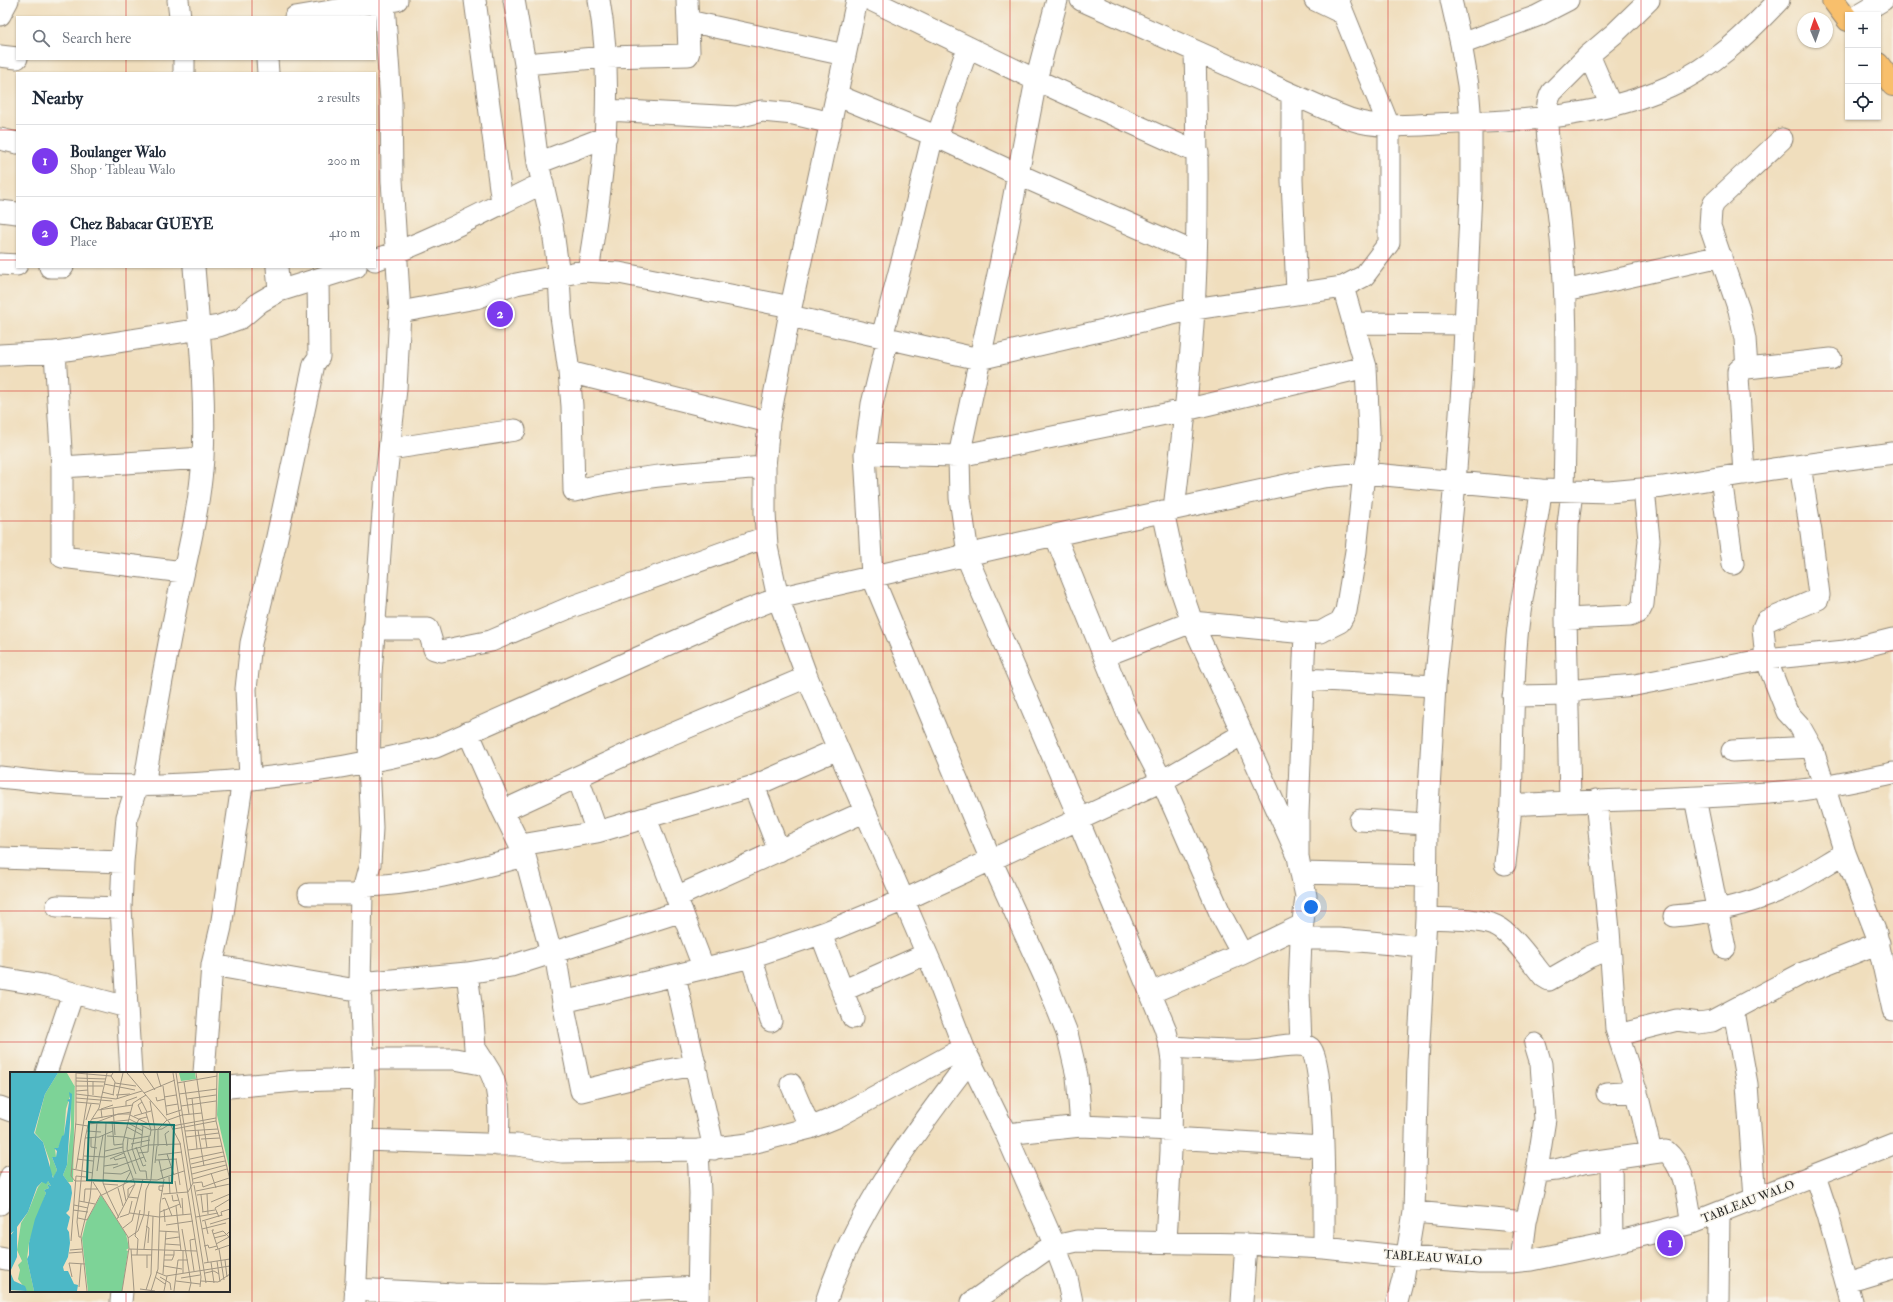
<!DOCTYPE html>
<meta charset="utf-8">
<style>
body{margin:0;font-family:"IM FELL Double Pica",serif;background:#f2f2f3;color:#1f2937}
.controls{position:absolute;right:12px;top:12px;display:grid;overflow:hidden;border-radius:0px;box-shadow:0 1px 3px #0004}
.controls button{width:36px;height:36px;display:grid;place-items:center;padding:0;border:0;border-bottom:1px solid #e0e1e3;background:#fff;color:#1f2937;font:20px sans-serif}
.compass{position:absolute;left:1797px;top:12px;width:36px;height:36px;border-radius:50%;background:#fff;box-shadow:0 1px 3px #0004;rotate:358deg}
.you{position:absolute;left:1311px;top:907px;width:14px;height:14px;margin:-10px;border:3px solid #fff;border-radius:50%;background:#1a73e8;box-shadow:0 0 0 6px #1a73e833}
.badge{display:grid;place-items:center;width:26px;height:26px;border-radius:50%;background:#7c3aed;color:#fff;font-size:13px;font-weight:700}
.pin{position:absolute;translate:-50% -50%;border:2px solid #fff;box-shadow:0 1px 4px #0006}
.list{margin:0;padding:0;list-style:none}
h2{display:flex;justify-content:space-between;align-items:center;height:52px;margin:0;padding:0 16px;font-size:17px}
h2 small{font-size:13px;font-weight:400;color:#747a83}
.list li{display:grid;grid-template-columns:26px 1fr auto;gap:12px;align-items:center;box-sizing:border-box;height:72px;padding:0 16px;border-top:1px solid #e0e1e3}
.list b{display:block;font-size:15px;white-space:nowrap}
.list p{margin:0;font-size:13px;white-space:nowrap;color:#747a83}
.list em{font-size:13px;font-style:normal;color:#747a83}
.icon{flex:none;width:22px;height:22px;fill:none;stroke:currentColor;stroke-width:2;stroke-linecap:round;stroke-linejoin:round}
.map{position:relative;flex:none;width:1893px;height:1302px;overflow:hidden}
.search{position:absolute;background:#fff;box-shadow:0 1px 3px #0004;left:16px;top:16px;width:360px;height:44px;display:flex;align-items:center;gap:10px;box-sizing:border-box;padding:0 14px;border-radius:0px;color:#747a83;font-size:15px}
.panel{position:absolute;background:#fff;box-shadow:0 1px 3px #0004;left:16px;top:72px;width:360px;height:196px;border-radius:0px}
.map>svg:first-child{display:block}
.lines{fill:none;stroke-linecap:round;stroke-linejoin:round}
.minor-casing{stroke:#8e8474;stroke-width:23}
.highway-casing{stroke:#8e8474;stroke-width:24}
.minor{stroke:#fff;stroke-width:21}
.highway{stroke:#f8bf6c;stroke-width:22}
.grid{fill:none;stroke:#d62828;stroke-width:1;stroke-opacity:0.55}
.labels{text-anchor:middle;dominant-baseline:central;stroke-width:3;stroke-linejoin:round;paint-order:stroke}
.street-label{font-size:12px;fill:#2b2b2b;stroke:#f7f3e8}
.inset-road{fill:none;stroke:#a19683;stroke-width:1}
.view{fill:#0f766e;fill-opacity:0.15;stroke:#0f766e;stroke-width:2}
.inset-edge{fill:none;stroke:#2b2b2b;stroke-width:2}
</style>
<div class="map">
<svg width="1893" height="1302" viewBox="0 0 1893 1302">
<rect width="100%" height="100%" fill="#f7f3e8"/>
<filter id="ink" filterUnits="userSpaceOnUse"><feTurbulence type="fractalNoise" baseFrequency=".025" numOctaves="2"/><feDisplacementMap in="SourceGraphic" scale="8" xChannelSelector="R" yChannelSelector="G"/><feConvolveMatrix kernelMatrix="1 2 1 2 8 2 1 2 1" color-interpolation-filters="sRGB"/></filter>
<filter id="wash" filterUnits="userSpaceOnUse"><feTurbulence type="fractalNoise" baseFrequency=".012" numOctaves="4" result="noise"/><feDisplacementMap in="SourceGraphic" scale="16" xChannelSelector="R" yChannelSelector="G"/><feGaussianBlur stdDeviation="0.9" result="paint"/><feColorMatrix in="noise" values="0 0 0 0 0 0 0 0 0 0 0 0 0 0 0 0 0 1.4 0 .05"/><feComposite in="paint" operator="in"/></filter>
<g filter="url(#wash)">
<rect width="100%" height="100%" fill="#f0debd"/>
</g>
<g filter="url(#ink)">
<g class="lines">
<defs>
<path id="minor" d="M 178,0 L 180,17
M 475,0 L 502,203
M 514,0 L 525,64 L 538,163 L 552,224 L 559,275 L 561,316 L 569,372 L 572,406 L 574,491 C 637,475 701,472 765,467
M 857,0 L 791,307 L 769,422 L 765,467 L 765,513 L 767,547 L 778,598 L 807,677 L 936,975 L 964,1048 L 1006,1134 L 1055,1246 L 1067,1278 L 1072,1302
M 871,0 L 1036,80 L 1198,153
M 1081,0 L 1337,114 C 1344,117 1352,120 1360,122 C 1391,129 1425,124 1457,123 C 1529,121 1603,116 1670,86 C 1713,67 1747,34 1779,0
M 1315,0 L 1342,13
M 0,15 L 8,0
M 1858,15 L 1883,0
M 295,17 L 397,0
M 688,21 L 845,55
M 1461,44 L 1537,16 L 1568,0
M 1589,55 L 1611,106
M 0,56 L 17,58
M 184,59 L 184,73
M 267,59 L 268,73
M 525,64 L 606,57 L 688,55 L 689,52 L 687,0
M 836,95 L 933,135 L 1017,174 L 1196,253
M 1292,95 L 1292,180 L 1297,292
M 607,110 L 737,117 L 762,111 L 794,114 L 831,123
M 937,137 L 968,47
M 0,139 L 17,143
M 538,163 L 606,137
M 0,211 L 17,213
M 375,260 C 434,240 487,210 543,183
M 0,264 L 17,265
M 50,267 L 63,267
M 277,267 L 279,291
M 588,271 C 603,181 615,91 599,0
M 1565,291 L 1721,256
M 400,312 L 476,298 L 516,284 L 583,271 L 619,273 L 791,307
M 790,316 L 979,359 L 1194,309 L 1343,287 L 1364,276 L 1389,243 L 1389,126 L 1338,0
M 1354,323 L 1465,324
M 882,337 L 907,242 L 933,135
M 888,338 L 872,404 L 865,454 L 872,576 L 991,860 L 1045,978 L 1067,1033 L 1077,1076 L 1081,1126
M 55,352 L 62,467 L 62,557 L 183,572
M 0,355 L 55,352 L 219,326 L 241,318 L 260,302 L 279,291 L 356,267
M 1747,368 L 1831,359
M 569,372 L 769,422
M 390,449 L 515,430
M 865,454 L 959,456 L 1185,410 L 1366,367
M 1800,466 L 1811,532 L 1819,595 L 1818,599 L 1766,621 L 1763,628 L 1766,659 L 1787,712 L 1799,725 L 1813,750 L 1845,853 L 1876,933 L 1893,1010
M 62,467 L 203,458
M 1744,474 L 1738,376 L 1738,371 L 1741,368 L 1747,368 L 1745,339 L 1739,310 L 1710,226 L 1711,210 L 1714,203 L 1782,139
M 1721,478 L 1733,564
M 1564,492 C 1566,390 1570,289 1555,188 C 1552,167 1540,110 1552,92 L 1589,55 L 1615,33 L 1649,0
M 1174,509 C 1182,442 1190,376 1194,309 C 1199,223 1197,137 1195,51
M 1163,511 L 1178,581 L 1192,622 L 1298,856
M 1055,535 L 1128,715 L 1162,781 L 1221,915 L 1242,954 L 1302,925
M 968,554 L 960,498 L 959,456 L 1007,232 L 1036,80 L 1057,0
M 966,555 L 1080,820
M 1566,619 L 1630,616 L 1639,612 L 1643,604 L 1649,540 L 1644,489
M 373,629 L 428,629 L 434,649 L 441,651 L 491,641 L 571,607 L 766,537
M 1305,633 L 1298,814 L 1298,856 L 1301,873 L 1426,876
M 1104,656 L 1192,622 L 1305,633 L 1321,632 L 1330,627 L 1340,622 L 1346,611 L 1356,551 L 1364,473 L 1368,456 L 1369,433 L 1366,367 L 1343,287
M 1304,679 L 1435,686
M 1567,691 L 1635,685 L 1766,659 L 1845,651 L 1893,639
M 1513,696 L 1567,695
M 468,732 L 503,811 L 525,856 L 551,953
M 1732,751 L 1811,747
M 0,777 C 28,780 56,784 84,785 C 202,789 322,775 436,747 L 737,614 L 778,598 L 1055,535 L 1323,477 L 1364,473 L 1541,490 L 1609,492 L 1663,487 L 1773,469 L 1893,453
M 578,778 L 597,832 L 754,786 L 838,749
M 250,779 L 246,689 L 251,643 L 275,546 L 314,364 L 319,357 L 318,280
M 144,786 C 154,723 165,661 178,598 C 188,552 200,505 203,458 C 206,394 199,330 194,267
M 754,786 L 779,851
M 1695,798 L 1725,948
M 1596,800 L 1609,930 L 1616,1029 L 1637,1093 L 1651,1152
M 1570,801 L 1566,619 L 1568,524 L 1572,492
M 1511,805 C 1604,799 1698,800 1792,791 C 1826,788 1859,780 1893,773
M 503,811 L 653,742 L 807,677
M 646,818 L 704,969
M 1078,820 L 1165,1028 L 1170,1047 C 1196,1048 1226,1051 1252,1050 C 1267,1049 1296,1041 1309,1047 C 1326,1055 1324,1222 1324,1248
M 1360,820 L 1427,824
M 521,845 L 597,832
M 0,858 L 123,862
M 1505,864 C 1507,844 1510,824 1511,803 C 1513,748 1512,692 1517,637 C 1521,588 1536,540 1541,490
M 1301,873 L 1306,896 L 1301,939 L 1299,992 L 1301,1045
M 364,886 C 418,885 473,869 525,856
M 309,894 L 362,894
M 676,897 L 864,812
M 57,906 L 121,908
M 1674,916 C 1710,913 1745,906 1778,891 C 1801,881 1823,866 1845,853
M 1426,918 C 1446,919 1478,918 1496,926 C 1513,934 1532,963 1544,977 L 1549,980 L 1589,957 L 1610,948
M 821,934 L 853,1018
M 1301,939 L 1338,939 L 1424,947
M 555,953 L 563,1002 L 581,1091 L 662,1071 L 696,1065
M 751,957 L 771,1021
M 212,965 L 362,991
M 675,976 L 714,1149
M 0,978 L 43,985 L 127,1007
M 360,983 L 467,973 L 511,966 L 682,911
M 842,991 L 926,954
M 1150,993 L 1242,954
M 563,1002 L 751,957 L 826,932 L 904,900 L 1162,781 L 1243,734
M 1734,1011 L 1747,1084 L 1755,1199
M 1618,1035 L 1677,1020 L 1699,1023 L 1712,1021 L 1803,973 L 1879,943
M 364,1059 L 455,1059 L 486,1065 L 475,1048 L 473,1020 L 467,973
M 486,1065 C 502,1087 499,1119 498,1145
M 46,1073 L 73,993
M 131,1073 L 121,908 L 123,862 L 127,817 L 137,786
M 204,1073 L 212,965 L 221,927 L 243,779
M 791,1084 L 810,1128
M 229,1087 L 296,1081 L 364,1079
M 1607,1093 L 1637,1091
M 0,1107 L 11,1111
M 1006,1134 L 1081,1126 L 1172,1130
M 1171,1138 L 1322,1147
M 363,1140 L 517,1145 L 562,1152 L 698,1150 L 748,1144 L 810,1128 L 837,1117 L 964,1048
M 1611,1159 L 1612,1243
M 1537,1172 L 1556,1170 L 1583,1163 L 1666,1151 C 1686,1168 1687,1199 1692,1223
M 1815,1176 L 1828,1215 L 1852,1302
M 0,1204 L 11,1176
M 1414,1212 L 1526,1222
M 1166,1241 L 1171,1151 L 1172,1061 L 1170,1047
M 0,1258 L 11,1260
M 1521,1261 L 1526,1222 L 1535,1183 L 1545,1119 L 1541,1064 L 1535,1044
M 1847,1282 L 1893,1268
M 355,1289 L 454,1294 L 545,1295 L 698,1287
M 698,1301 L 700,1193 L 698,1150
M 121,1302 L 122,1291
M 355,1302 L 361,1170 L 364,1079 L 360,983 L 362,894 L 370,864 L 372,828 L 369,763 L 371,674 L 385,486 L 396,389 L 400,312 L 392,180 L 391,101 L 384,3
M 826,1302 C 855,1211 913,1135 970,1060
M 972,1302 L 1044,1251 L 1055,1246 L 1077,1241 L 1246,1244 L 1324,1248 L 1407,1257 L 1480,1262 L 1511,1262 L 1531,1260 L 1612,1243 L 1692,1223 L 1893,1144
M 1242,1302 L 1246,1244
M 1397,1302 L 1403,1279 L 1414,1212 L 1418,1061 L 1426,918 L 1427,824 L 1435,686 L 1455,483 L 1463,373 L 1471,191 L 1471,123 L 1468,85 L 1461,44 L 1451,0
M 1718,1302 L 1719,1214"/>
<path id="highway" d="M 1833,0 L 1848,20
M 1878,64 L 1893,85"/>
</defs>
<use href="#minor" class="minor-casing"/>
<use href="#highway" class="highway-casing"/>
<use href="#minor" class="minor"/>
<use href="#highway" class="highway"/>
</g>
</g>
<path class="grid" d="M 126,0 L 126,17M 252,0 L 252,17M 379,0 L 379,1302M 505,0 L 505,1302M 631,0 L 631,1302M 757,0 L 757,1302M 883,0 L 883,1302M 1010,0 L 1010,1302M 1136,0 L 1136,1302M 1262,0 L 1262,1302M 1388,0 L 1388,1302M 1514,0 L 1514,1302M 1641,0 L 1641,1302M 1767,0 L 1767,1302M 126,59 L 126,73M 252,59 L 252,73M 0,130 L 17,130M 375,130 L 1893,130M 0,260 L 17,260M 375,260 L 1893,260M 126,267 L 126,1073M 252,267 L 252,1302M 0,391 L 1893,391M 0,521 L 1893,521M 0,651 L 1893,651M 0,781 L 1893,781M 0,911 L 1893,911M 0,1042 L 1893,1042M 0,1172 L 11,1172M 229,1172 L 1893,1172M 126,1291 L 126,1302"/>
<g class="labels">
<g class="street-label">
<text transform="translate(1748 1202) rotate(-21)">TABLEAU WALO</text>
<text transform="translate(1433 1258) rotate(4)">TABLEAU WALO</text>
</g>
</g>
<g transform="translate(10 1072)">
<rect width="220" height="220" fill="#f0debd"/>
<path d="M 48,1 L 57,1 L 65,15 L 65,1 L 63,110 L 58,110 L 53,103 L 57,93 L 61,55 L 61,21 L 56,37 L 54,63 L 48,76 L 45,77 L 46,85 L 42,85 L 47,98 L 44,106 L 40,100 L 40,90 L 33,70 L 25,61 L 35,22 ZM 169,1 L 185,1 L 186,7 L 171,9 ZM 209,1 L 220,1 L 220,100 L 207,43 ZM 38,109 L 41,114 L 37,112 L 39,116 L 34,118 L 36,121 L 19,171 L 17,187 L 24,219 L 17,219 L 8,207 L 10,198 L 8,193 L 12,189 L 7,178 L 11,151 L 18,140 L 28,115 L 32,110 ZM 91,123 L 116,162 L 119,176 L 116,178 L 118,179 L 112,219 L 78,219 L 72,166 L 76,150 Z" fill="#7dd397"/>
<path d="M 0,1 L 48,1 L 35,22 L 24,61 L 33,70 L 43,106 L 47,98 L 42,85 L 46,85 L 47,79 L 44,76 L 48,76 L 52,64 L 54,63 L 59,30 L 57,28 L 60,27 L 59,20 L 62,22 L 57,93 L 53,103 L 61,114 L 62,121 L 59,138 L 56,141 L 60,145 L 57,157 L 59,160 L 60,171 L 58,185 L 53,195 L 54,199 L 58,199 L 64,212 L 68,213 L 67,219 L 24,219 L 17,187 L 19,183 L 19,171 L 25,147 L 36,121 L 34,118 L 39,116 L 37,112 L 41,114 L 38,109 L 36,112 L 32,110 L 27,115 L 18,140 L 7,155 L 7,185 L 0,200 L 0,164 L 4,159 L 0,162 ZM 1,202 L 4,209 L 15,214 L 17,219 L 0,218 Z" fill="#4cb8c7"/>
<path class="inset-road" d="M 117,1 L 159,50 L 170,71 L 191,205 L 190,215M 133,1 L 145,18M 147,1 L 151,15M 163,1 L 196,211M 186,1 L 197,76M 207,1 L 206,49 L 220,108M 101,4 L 105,10 L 103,23M 66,6 L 96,7M 66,9 L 95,10M 174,10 L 179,42M 105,11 L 126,14M 167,11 L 207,4M 94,12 L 125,18M 66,14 L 93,14M 153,14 L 157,43M 66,19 L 78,18M 92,20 L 104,23M 134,21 L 165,8M 66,22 L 106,27 L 132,19M 169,22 L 207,17M 83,23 L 83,9M 106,23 L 120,22M 146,25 L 147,29 L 155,27M 154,25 L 166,23M 66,26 L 102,29M 130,26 L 137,40M 182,26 L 187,77M 107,27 L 113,1M 177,27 L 206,23M 66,30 L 89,32M 116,34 L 116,29 L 127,25M 156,34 L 168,32M 171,34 L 206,29M 103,36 L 105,63M 88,38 L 123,33M 132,42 L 128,33 L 132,30M 120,43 L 139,52M 156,43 L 171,38M 124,44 L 141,39M 92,46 L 91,37 L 103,33M 82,47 L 121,40M 119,47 L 141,58 L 152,57 L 160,52M 76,48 L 81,32M 158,48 L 172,43 L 192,41M 102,49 L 104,73 L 113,72M 87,50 L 108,42 L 120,42M 96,51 L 93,111 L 97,121M 118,51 L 133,59M 65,52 L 78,54M 78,52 L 119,48M 162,54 L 206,46M 117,55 L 132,63M 164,57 L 206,49M 188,58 L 194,94M 77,59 L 91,60M 175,59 L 208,57M 97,64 L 114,65M 114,65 L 122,67 L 140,64 L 141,58 L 136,41M 176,65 L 209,61M 75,66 L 89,65 L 103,59M 81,66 L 81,75 L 87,76M 118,66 L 117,77 L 126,102M 191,67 L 210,66M 121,72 L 140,68M 131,74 L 133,54M 148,74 L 148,57 L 157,48M 157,74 L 155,62 L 159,59M 126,75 L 133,94 L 136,93M 130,75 L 136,90M 122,76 L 127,51 L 129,47 L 137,45M 122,76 L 126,88M 178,78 L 212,74M 95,79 L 113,75M 128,81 L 138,80 L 139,65M 157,82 L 164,103M 148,83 L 172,80M 74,84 L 95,85 L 138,73 L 171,72M 84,85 L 87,50M 89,85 L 93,63M 104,86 L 105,88 L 116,85M 67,87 L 83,89M 100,87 L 114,81M 166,87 L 170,113M 180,87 L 213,80M 126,88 L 130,99 L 136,99 L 137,108M 146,88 L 167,87M 149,88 L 153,107M 145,91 L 147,74M 181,92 L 214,84M 94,94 L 108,92M 103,96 L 134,85M 181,96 L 215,89M 62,97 L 83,101M 66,97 L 78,23 L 77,1M 87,99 L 89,85M 150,99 L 162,95M 94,101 L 111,102 L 120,98M 201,101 L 206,116M 182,102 L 216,93M 159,105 L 160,122M 183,107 L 217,97M 93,108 L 108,109M 93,109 L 65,109 L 61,104 L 66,49 L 66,1 L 101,4 L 103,1M 165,109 L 167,121M 83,110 L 118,165 L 119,176 L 112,219M 183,111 L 192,110 L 193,115 L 204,111M 204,111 L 219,106M 93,112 L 108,113M 124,113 L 118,117 L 118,125 L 128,126M 184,113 L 198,190M 108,116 L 113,134M 153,119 L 149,118 L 149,114 L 154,114M 186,119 L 220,112M 97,121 L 109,146M 153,122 L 178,120 L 183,111 L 166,1M 167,122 L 171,136M 197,122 L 198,142M 92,123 L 124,107 L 147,108 L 174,99M 162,123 L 163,129 L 169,128M 187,123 L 203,121M 191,123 L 193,140M 172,126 L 173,143M 152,127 L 155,126 L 162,144M 69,129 L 85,132M 116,129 L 113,114 L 121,99M 74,130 L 75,117 L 88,117M 201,130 L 220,122M 64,133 L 78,136M 166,134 L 171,179M 154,137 L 155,150M 63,138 L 78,140M 150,140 L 170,132M 192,140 L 205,138M 120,141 L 149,145 L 181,142M 212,144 L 211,140 L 220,137M 110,145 L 119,142 L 122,129M 186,145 L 208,141M 209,145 L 205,136 L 220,127M 68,146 L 77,148 L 91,122M 107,147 L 125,112 L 113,78 L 113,70 L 123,31 L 136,23M 192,149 L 212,143M 195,149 L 198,162M 200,152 L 220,146M 156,153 L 183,149M 136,154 L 139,156 L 138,171M 113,156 L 122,149 L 133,107M 172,157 L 181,211 L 179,219M 192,157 L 216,151M 204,158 L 202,158 L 208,177M 149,159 L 168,160M 203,162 L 213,159 L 220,166M 125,164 L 130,138M 125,164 L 128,167 L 127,183M 71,165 L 69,165 L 67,150 L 75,67 L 78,53 L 89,36 L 97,1M 118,166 L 128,159 L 134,142 L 136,118 L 141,107 L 145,58 L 140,29M 204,166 L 216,163 L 220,159M 155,167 L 169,165M 61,169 L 66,104 L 76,105M 155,172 L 170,173M 206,172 L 219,165M 194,174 L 198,173 L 199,176 L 207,174M 119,177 L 187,179M 121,177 L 124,219M 134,177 L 139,139M 209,177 L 211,189M 60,178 L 72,177M 205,178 L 220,173M 181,179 L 184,199M 181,179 L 180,168 L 185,167M 59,181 L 72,180M 121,183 L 142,183M 137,183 L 137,196M 154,183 L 164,183 L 164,179M 154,188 L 162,188 L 164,183M 215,188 L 217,205M 207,189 L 210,210M 211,189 L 214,208M 201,190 L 204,211M 194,191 L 220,187M 154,194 L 172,197M 146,200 L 156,204 L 220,194M 173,201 L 173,179M 195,201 L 204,199 L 209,202M 153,202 L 156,159M 62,205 L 59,191 L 75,192M 145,205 L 155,212M 150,205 L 160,211 L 161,218M 171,206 L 190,203M 166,209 L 190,212M 191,209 L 208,210 L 220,202M 69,215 L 71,192M 130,217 L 145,219M 136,218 L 141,202 L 143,144M 77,219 L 71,164 L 80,126 L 84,85M 141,219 L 148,197 L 150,132 L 154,107M 154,219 L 157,204M 164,219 L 168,188 L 178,188"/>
<path class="view" d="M 79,50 L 164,53 L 162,111 L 77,108 Z"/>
<rect width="220" height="220" class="inset-edge"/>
</g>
</svg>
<div class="controls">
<button>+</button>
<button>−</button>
<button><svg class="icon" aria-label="locate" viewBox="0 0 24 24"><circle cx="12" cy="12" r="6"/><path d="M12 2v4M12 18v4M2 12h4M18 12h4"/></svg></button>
</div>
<svg class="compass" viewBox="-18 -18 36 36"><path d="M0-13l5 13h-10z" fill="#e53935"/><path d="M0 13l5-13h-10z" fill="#747a83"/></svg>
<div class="you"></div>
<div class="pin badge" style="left:1670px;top:1243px">1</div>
<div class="pin badge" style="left:500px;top:314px">2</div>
<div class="search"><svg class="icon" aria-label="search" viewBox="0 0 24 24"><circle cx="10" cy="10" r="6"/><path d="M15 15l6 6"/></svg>Search here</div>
<section class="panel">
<h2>Nearby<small>2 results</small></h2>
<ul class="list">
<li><span class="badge">1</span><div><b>Boulanger Walo</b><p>Shop · Tableau Walo</p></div><em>200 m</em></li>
<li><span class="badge">2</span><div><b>Chez Babacar GUEYE</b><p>Place</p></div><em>410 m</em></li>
</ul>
</section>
</div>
